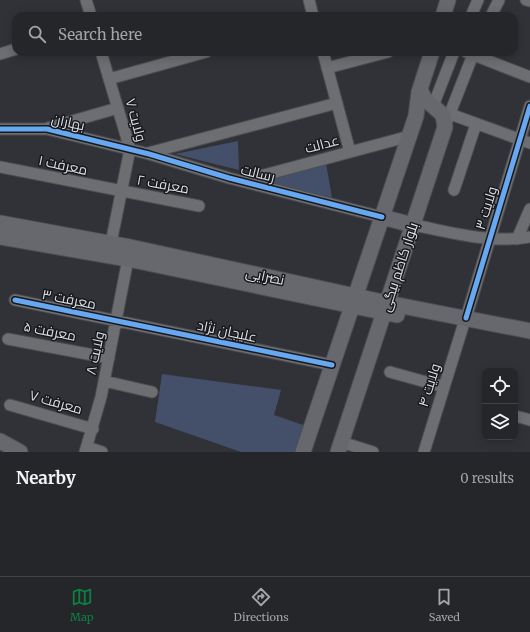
<!DOCTYPE html>
<meta charset="utf-8">
<style>
body{margin:0;font-family:Merriweather,Cairo,serif;background:#313235;color:#f1f3f6}
.controls{position:absolute;right:12px;bottom:12px;display:grid;overflow:hidden;border-radius:8px;box-shadow:0 2px 10px #0003}
.controls button{width:36px;height:36px;display:grid;place-items:center;padding:0;border:0;border-bottom:1px solid #424346;background:#252629;color:#f1f3f6;font:20px sans-serif}
.list{margin:0;padding:0;list-style:none}
h2{display:flex;justify-content:space-between;align-items:center;height:52px;margin:0;padding:0 16px;font-size:17px}
h2 small{font-size:13px;font-weight:400;color:#a3a5a8}
.icon{flex:none;width:22px;height:22px;fill:none;stroke:currentColor;stroke-width:2;stroke-linecap:round;stroke-linejoin:round}
.map{position:relative;flex:none;width:530px;height:452px;overflow:hidden}
.search{position:absolute;background:#252629;box-shadow:0 2px 10px #0003;left:12px;right:12px;top:12px;height:44px;display:flex;align-items:center;gap:10px;box-sizing:border-box;padding:0 14px;border-radius:12px;color:#a3a5a8;font-size:15px}
.sheet{height:124px;background:#252629}
nav{display:flex;justify-content:space-around;align-items:center;box-sizing:border-box;height:56px;border-top:1px solid #424346;background:#252629;font-size:11px;color:#a3a5a8}
nav a{display:grid;justify-items:center;gap:2px}
nav .on{color:#0b8043}
.map>svg:first-child{display:block}
.green{fill:#444f6a}
.lines{fill:none;stroke-linecap:round;stroke-linejoin:round}
.minor-casing{stroke:#4c4e52;stroke-width:13}
.secondary-casing{stroke:#4c4e52;stroke-width:17}
.minor{stroke:#6d6e72;stroke-width:11}
.secondary{stroke:#66686e;stroke-width:15}
.cycleway-casing{stroke:#18191d;stroke-width:8}
.cycleway{stroke:#66a8f1;stroke-width:5}
.labels{text-anchor:middle;dominant-baseline:central;stroke-width:3;stroke-linejoin:round;paint-order:stroke}
.street-label{font-size:14px;fill:#dcdfe5;stroke:#18191d}
</style>
<div class="map">
<svg width="530" height="452" viewBox="0 0 530 452">
<rect width="100%" height="100%" fill="#313237"/>
<path class="green" d="M 238,141 L 239,170 L 175,154 Z
M 326,163 L 332,198 L 253,180 Z
M 162,374 L 281,390 L 274,415 L 306,426 L 296,452 L 241,452 L 155,422 Z"/>
<g class="lines">
<defs>
<path id="minor" d="M 86,0 L 91,16
M 309,0 L 313,16
M 526,0 L 530,1
M 471,16 L 478,0
M 491,16 L 499,0
M 101,52 L 130,149 L 111,243
M 323,52 L 350,152
M 466,52 L 530,77
M 0,54 L 16,49
M 327,68 L 388,52
M 109,79 L 206,52
M 433,106 L 454,52
M 450,114 L 530,143
M 447,121 L 474,52
M 48,128 L 118,108
M 0,129 L 47,129 L 149,154 L 229,178 L 382,217
M 148,153 L 337,103
M 0,167 L 199,206
M 242,181 L 410,136
M 454,190 L 476,124
M 413,225 C 451,232 491,244 530,237
M 517,239 L 530,209
M 15,300 L 332,365
M 466,318 L 530,106
M 8,339 L 109,358
M 390,372 L 444,387
M 104,381 L 152,392
M 10,405 L 93,429
M 515,416 L 530,420
M 341,442 L 373,452
M 87,447 L 102,452
M 85,452 L 101,397 L 128,259
M 424,452 L 463,326"/>
<path id="secondary" d="M 443,16 L 448,0
M 382,217 L 413,225
M 0,223 L 130,247 L 387,303 L 530,331
M 0,237 L 128,259 L 397,315
M 0,441 L 20,452
M 303,452 L 416,116 L 419,92 L 432,52
M 338,452 L 445,127 L 443,115 L 424,98 L 420,89"/>
</defs>
<use href="#minor" class="minor-casing"/>
<use href="#secondary" class="secondary-casing"/>
<use href="#minor" class="minor"/>
<use href="#secondary" class="secondary"/>
<defs>
<path id="cycleway" d="M 0,129 L 47,129 L 149,154 L 229,178 L 382,217
M 15,300 L 332,365
M 466,318 L 530,106"/>
</defs>
<use href="#cycleway" class="cycleway-casing"/>
<use href="#cycleway" class="cycleway"/>
</g>
<g class="labels">
<g class="street-label">
<text transform="translate(136 120) rotate(75)">ولایت ۷</text>
<text transform="translate(68 122) rotate(12)">بهاران</text>
<text transform="translate(322 144) rotate(-15)">عدالت</text>
<text transform="translate(63 165) rotate(12)">معرفت ۱</text>
<text transform="translate(258 173) rotate(14)">رسالت</text>
<text transform="translate(163 184) rotate(10)">معرفت ۲</text>
<text transform="translate(486 208) rotate(-73)">ولایت ۳</text>
<text transform="translate(399 267) rotate(-72)">بلوار کاظم بیگی</text>
<text transform="translate(265 276) rotate(12)">نصرایی</text>
<text transform="translate(69 299) rotate(11)">معرفت ۳</text>
<text transform="translate(50 331) rotate(11)">معرفت ۵</text>
<text transform="translate(227 331) rotate(12)">علیجان نژاد</text>
<text transform="translate(95 353) rotate(-78)">ولایت ۸</text>
<text transform="translate(429 385) rotate(-73)">ولایت ۴</text>
<text transform="translate(56 402) rotate(16)">معرفت ۷</text>
</g>
</g>
</svg>
<div class="controls">
<button><svg class="icon" aria-label="locate" viewBox="0 0 24 24"><circle cx="12" cy="12" r="6"/><path d="M12 2v4M12 18v4M2 12h4M18 12h4"/></svg></button>
<button><svg class="icon" aria-label="layers" viewBox="0 0 24 24"><path d="M12 4l9 5-9 5-9-5zM3 14l9 5 9-5"/></svg></button>
</div>
<div class="search"><svg class="icon" aria-label="search" viewBox="0 0 24 24"><circle cx="10" cy="10" r="6"/><path d="M15 15l6 6"/></svg>Search here</div>
</div>
<section class="sheet">
<h2>Nearby<small>0 results</small></h2>
<ul class="list">
</ul>
</section>
<nav>
<a class="on"><svg class="icon" aria-label="map" viewBox="0 0 24 24"><path d="M3 6l6-2 6 2 6-2v14l-6 2-6-2-6 2zM9 4v14M15 6v14"/></svg>Map</a>
<a><svg class="icon" aria-label="directions" viewBox="0 0 24 24"><path d="M12 3l9 9-9 9-9-9zM9 14v-3h6M13 9l2 2-2 2"/></svg>Directions</a>
<a><svg class="icon" aria-label="saved" viewBox="0 0 24 24"><path d="M7 4h10v16l-5-4-5 4z"/></svg>Saved</a>
</nav>
